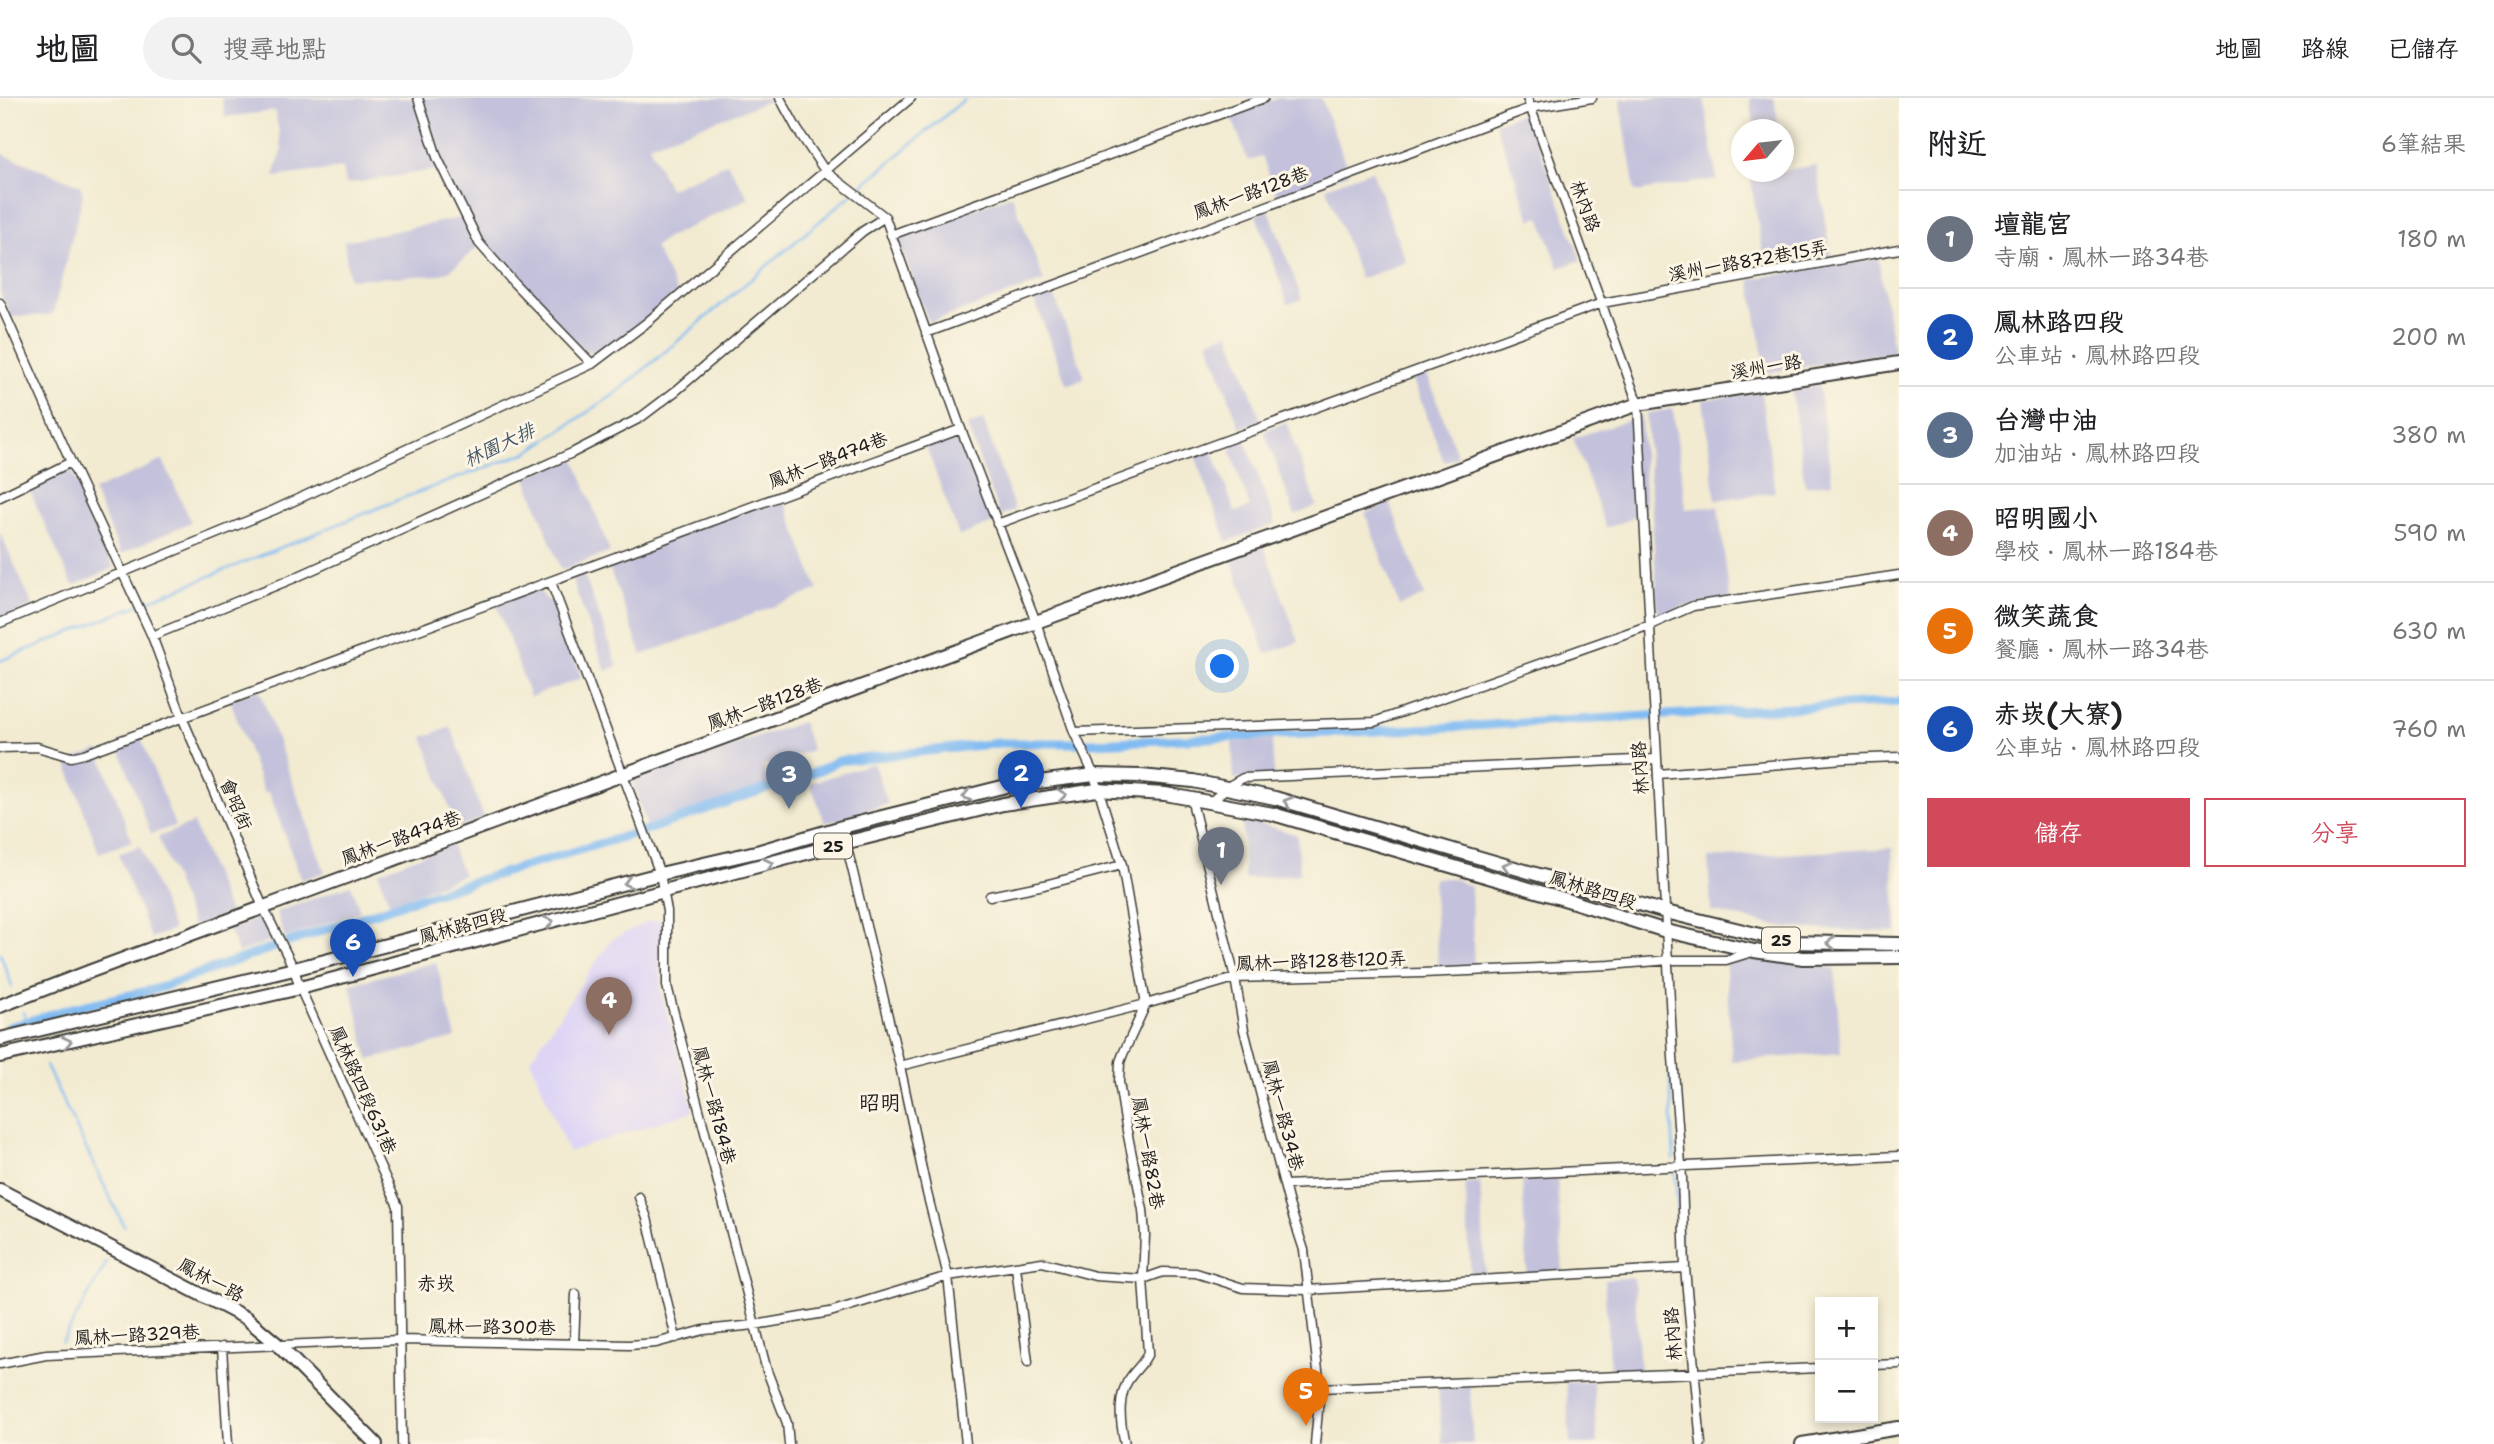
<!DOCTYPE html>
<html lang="zh-TW">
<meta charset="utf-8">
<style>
body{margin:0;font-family:"Shantell Sans","LXGW WenKai TC",sans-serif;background:#f2f2f2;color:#202124}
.controls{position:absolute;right:21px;bottom:21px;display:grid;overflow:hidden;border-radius:0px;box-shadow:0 4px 10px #0003}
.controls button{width:63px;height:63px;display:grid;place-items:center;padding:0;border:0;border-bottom:2px solid #e0e0e0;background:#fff;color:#202124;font:35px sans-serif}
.compass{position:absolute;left:1731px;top:21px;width:63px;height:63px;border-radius:50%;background:#fff;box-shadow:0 4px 10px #0003;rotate:242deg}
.you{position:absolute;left:1223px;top:569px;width:24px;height:24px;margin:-18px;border:5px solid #fff;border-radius:50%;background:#1a73e8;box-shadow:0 0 0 10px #1a73e833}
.badge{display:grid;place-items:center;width:46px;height:46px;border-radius:50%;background:#d1495b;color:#fff;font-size:23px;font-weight:700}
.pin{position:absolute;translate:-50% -58px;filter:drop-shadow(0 2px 4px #0008)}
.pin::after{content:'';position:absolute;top:37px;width:24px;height:21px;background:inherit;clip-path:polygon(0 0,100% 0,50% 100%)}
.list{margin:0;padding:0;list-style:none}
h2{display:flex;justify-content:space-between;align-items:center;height:91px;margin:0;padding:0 28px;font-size:30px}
h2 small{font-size:23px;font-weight:400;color:#757577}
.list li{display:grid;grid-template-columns:46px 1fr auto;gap:21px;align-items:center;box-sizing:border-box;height:98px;padding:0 28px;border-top:2px solid #e0e0e0}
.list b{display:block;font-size:26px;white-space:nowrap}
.list p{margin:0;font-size:23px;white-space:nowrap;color:#757577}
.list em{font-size:23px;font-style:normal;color:#757577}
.actions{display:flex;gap:14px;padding:21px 28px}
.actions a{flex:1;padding:16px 0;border:2px solid #d1495b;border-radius:0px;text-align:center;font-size:24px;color:#d1495b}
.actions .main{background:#d1495b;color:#fff}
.icon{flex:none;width:38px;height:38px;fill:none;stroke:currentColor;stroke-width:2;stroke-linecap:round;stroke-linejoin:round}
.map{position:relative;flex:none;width:1899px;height:1346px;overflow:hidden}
header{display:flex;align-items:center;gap:42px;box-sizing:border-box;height:98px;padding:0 35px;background:#fff;border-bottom:2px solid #e0e0e0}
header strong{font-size:33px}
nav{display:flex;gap:38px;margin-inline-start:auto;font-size:24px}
.search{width:490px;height:63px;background:#f2f2f2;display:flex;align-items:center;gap:18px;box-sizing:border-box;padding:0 24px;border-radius:38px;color:#757577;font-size:26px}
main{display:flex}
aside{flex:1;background:#fff}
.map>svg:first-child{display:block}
.built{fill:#ded5f5}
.industrial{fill:#c3c1db}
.green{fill:#a0d98b;stroke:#5e7a54;stroke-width:2}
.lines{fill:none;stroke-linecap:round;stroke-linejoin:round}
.stream{stroke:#81bbf2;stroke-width:2.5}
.canal{stroke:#81bbf2;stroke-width:9}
.street-casing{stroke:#3c3b37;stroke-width:11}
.secondary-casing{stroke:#3c3b37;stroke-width:16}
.primary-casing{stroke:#3c3b37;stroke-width:16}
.street{stroke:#fff;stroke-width:8}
.secondary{stroke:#fff;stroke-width:12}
.primary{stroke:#fff;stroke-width:12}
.oneway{stroke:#999}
.labels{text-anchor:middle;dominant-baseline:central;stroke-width:6;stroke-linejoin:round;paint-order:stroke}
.shield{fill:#fcf5e5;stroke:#5f5d58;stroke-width:2}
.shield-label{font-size:16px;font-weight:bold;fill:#1c1c1c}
.street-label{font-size:18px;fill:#1c1c1c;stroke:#fcf5e5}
.water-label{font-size:19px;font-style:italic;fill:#3f5467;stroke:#fcf5e5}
.neighbourhood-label{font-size:19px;fill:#1c1c1c;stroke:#fcf5e5}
.quarter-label{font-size:21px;fill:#1c1c1c;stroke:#fcf5e5}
</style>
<header>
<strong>地圖</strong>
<div class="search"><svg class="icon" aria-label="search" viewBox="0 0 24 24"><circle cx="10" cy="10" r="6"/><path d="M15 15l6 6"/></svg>搜尋地點</div>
<nav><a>地圖</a><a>路線</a><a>已儲存</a></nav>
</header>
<main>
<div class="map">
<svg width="1899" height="1346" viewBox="0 0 1899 1346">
<rect width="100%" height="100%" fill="#fcf5e5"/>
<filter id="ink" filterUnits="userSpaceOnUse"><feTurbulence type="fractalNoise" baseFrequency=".0143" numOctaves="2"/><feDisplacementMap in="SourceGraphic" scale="14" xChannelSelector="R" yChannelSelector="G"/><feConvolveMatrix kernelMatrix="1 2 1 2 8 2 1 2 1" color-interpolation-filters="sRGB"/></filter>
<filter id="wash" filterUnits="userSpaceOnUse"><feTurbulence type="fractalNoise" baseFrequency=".00686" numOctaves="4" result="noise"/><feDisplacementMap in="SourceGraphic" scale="28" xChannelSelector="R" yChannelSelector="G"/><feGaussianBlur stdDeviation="1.57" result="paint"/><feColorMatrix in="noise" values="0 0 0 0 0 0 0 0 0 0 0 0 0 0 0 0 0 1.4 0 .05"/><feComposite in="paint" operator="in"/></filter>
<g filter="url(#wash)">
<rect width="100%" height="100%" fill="#f2ebd1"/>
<path class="built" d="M 662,821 L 661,892 L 694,1013 L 568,1054 L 530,961 L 611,842 L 649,823 Z"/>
<path class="industrial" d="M 222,0 L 777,0 L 649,47 L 669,91 L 727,65 L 749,100 L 667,140 L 654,149 L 677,194 L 606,253 L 598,256 L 585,253 L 479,148 L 452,171 L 439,177 L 349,181 L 344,143 L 465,119 L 441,71 L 346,86 L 343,70 L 274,79 L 282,51 L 275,13 L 225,19 Z
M 1277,0 L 1321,0 L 1349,75 L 1278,100 L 1262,58 L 1248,63 L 1231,17 Z
M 1620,0 L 1704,0 L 1717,81 L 1635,94 Z
M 1750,0 L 1774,0 L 1779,31 L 1755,31 Z
M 1526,14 L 1581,162 L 1559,170 L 1540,119 L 1531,122 L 1495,25 Z
M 0,55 L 80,87 L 83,97 L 53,215 L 48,217 L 11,219 L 0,194 Z
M 1816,67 L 1831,158 L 1765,168 L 1750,78 Z
M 1372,72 L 1406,164 L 1360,181 L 1326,89 Z
M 1012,97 L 1044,183 L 929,225 L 897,139 Z
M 1269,112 L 1302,201 L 1288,206 L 1256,117 Z
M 1878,160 L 1894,254 L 1766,275 L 1750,181 Z
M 1051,189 L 1085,280 L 1067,287 L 1032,196 Z
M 1229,235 L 1261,322 L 1240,330 L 1208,242 Z
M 1425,271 L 1458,359 L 1444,364 L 1411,277 Z
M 1819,287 L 1832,385 L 1805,388 L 1791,290 Z
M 1761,294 L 1775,394 L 1716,402 L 1703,302 Z
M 1673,311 L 1686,411 L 1718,408 L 1730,501 L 1681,509 L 1658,517 L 1646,315 Z
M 1641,318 L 1646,415 L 1606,430 L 1573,340 Z
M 983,322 L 1015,412 L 1000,418 L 967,328 Z
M 1286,324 L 1317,408 L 1295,417 L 1264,333 Z
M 960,333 L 993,425 L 959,438 L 925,346 Z
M 1244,339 L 1276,426 L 1227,444 L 1195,357 L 1212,351 L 1235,414 L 1250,409 L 1230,352 L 1233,350 L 1230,344 Z
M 575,361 L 610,454 L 561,472 L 526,379 Z
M 163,362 L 191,424 L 121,456 L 93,393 Z
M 69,368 L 114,470 L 73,488 L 27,387 Z
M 783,398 L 818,492 L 642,557 L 607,464 Z
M 1390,405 L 1425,498 L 1399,508 L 1365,415 Z
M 0,434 L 33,508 L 0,523 Z
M 1263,446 L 1299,544 L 1266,556 L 1230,459 Z
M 584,477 L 618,568 L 606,573 L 572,482 Z
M 537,490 L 547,502 L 553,503 L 582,580 L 530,599 L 496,505 Z
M 259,591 L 325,774 L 301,782 L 269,694 L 264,695 L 230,602 Z
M 802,624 L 812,652 L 763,668 L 769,690 L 647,728 L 631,682 Z
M 451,629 L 484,720 L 457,730 L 423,639 Z
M 140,637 L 175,728 L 151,736 L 117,645 Z
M 1272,642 L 1274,680 L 1234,681 L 1232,644 Z
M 99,652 L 132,743 L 99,755 L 66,664 Z
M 873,665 L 888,706 L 825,725 L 810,685 Z
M 1242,720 L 1297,737 L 1300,776 L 1244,781 Z
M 193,725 L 229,815 L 193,829 L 158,739 Z
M 451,746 L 463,777 L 390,806 L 378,774 Z
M 140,748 L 173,832 L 151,840 L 118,756 Z
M 1892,750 L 1897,834 L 1785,830 L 1711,813 L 1708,760 Z
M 1433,780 L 1453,780 L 1471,789 L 1474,869 L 1438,871 Z
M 351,787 L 360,813 L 285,840 L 276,814 Z
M 267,817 L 276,841 L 238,855 L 229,831 Z
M 1725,858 L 1835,870 L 1841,955 L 1732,963 Z
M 436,864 L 456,940 L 369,962 L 350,886 Z
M 1557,1080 L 1563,1176 L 1527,1178 L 1522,1082 Z
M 1480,1084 L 1486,1180 L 1471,1181 L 1465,1085 Z
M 1634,1180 L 1640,1272 L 1610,1274 L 1604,1181 Z
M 1593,1283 L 1597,1346 L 1570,1346 L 1566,1284 Z
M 1470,1287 L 1473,1346 L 1442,1346 L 1438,1289 Z"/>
<path class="green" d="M 623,884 L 631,901 L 600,915 L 592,898 Z"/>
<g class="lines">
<path class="stream" d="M 0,563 L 403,400 L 528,354 L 615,296 L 966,0
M 0,855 L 12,888
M 23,914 L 27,923
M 46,968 L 124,1128
M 1670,977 L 1674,1061
M 1675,1075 L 1681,1153
M 62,1244 L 107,1164"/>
<path class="canal" d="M 289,844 L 409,803 L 649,731 L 820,672 L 837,663 L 999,645 L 1093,645 L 1398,632 L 1899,604
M 9,929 L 65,912 L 156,891 L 274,849"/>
</g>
</g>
<g filter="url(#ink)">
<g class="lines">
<defs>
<path id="street" d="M 418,0 L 437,59 L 479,145 L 514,185 L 592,266
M 780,0 L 797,31 L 825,73 L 885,119 L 961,331 L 1036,524 L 1074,634 L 1094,677 L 1122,767 L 1146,906 L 1123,956 L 1120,964 L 1119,984 L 1125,1023 L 1143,1112 L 1145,1137 L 1143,1181 L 1148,1255 C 1144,1265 1138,1269 1132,1277 C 1116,1296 1120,1324 1125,1346
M 1527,0 L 1638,306 L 1673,959 L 1682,1080 L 1685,1170 L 1701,1346
M 891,137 L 1264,0
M 0,205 L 71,364 L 152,538 L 182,619 L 263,809 L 294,871 L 300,890 L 398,1108 L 402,1346
M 926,235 L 1530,10 L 1592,0
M 0,399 L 71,364
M 997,426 L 1602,205 L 1899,151
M 551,484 L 660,776 L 667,813 L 667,888 L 767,1273 L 787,1325 L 789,1346
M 0,525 L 274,412 L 592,266 L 645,226 L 911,0
M 152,538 L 292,481 L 572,355 L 640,320 L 677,292 L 863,133 L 885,119
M 1074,634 L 1374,624 L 1650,527 L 1693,508 L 1899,477
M 0,650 L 37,649 L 71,659 L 84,656 L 961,331
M 1658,676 L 1844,661 L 1899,659
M 1191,700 L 1235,880 L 1244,932 L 1289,1106 L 1304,1152 L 1320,1290 L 1315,1346
M 1212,703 L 1227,689 L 1243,680 L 1657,661
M 842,729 L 900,968 L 927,1095 L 948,1178 L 966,1346
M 990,798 L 1044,787 L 1122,767
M 900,968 L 1146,906 L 1235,880 L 1422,875 L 1610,867 L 1669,862 L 1726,862 L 1752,854
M 1285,1087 L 1899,1058
M 639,1099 L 647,1120 L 676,1240
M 1016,1169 L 1028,1264
M 574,1246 L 576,1196
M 222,1249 L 228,1346
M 0,1266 L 46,1257 L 400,1242 L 629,1247 L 656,1245 L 704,1232 L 755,1227 L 830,1214 L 948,1178 L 1042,1164 L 1095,1178 L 1143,1181 L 1163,1174 L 1196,1175 L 1243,1190 L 1307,1192 L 1685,1170
M 1873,1267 L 1899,1266
M 1320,1290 L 1820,1270"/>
<path id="secondary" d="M 0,908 L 91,873 L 1036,524 L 1638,306 L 1899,265
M 0,1092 L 246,1220 L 277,1246 L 376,1346
M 1802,1346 L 1899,1330"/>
<path id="primary" d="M 0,941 L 294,871 L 660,776 L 760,753 L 842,729 L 1006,688 L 1094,677 L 1141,678 L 1193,683 L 1275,700 L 1666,814 L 1788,844 L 1899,846
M 0,958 L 300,890 L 844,745 L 1003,706 L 1097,692 L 1165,696 L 1273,716 L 1574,804 L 1666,833 L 1754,853 L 1803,860 L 1899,859"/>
</defs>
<use href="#street" class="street-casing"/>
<use href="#secondary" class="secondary-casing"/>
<use href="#primary" class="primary-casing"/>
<use href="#street" class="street"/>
<use href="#secondary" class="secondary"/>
<use href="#primary" class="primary"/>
</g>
<defs><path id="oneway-chevron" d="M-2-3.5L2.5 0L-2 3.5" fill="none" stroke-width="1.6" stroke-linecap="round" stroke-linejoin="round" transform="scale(1.75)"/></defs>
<g class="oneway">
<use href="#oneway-chevron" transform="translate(1062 697) rotate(-7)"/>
<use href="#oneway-chevron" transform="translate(967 698) rotate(166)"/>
<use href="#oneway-chevron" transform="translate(1288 704) rotate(-164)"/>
<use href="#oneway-chevron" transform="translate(769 766) rotate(-15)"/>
<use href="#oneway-chevron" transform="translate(1507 768) rotate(-164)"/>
<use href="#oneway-chevron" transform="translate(628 785) rotate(165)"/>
<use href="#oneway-chevron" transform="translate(549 824) rotate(-15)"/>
<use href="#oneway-chevron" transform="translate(1831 845) rotate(-179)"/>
<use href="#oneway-chevron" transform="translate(67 944) rotate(-12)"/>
</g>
</g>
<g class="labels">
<g class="shield">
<rect x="814" y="735.5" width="38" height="25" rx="5"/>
<rect x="1762" y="829.5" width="38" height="25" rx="5"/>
</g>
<g class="shield-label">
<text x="833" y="748">25</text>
<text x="1781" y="842">25</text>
</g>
<g class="street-label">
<text transform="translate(1251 95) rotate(-20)">鳳林一路128巷</text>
<text transform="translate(1585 108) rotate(70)">林內路</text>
<text transform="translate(1748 163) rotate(-10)">溪州一路872巷15弄</text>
<text transform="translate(1766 269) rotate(-9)">溪州一路</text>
<text transform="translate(828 362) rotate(-21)">鳳林一路474巷</text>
<text transform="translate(765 606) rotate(-20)">鳳林一路128巷</text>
<text transform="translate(1640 670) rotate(-93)">林內路</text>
<text transform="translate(236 706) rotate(67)">會昭街</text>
<text transform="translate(401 740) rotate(-20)">鳳林一路474巷</text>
<text transform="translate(1593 792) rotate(17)">鳳林路四段</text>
<text transform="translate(463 828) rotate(-15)">鳳林路四段</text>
<text transform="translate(1321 863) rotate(-2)">鳳林一路128巷120弄</text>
<text transform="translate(363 992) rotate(66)">鳳林路四段631巷</text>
<text transform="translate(714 1007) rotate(75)">鳳林一路184巷</text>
<text transform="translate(1283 1017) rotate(75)">鳳林一路34巷</text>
<text transform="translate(1148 1055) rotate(80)">鳳林一路82巷</text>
<text transform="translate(211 1182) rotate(28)">鳳林一路</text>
<text transform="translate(492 1229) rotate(1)">鳳林一路300巷</text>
<text transform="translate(1673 1236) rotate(-94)">林內路</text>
<text transform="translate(137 1237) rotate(-3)">鳳林一路329巷</text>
</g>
<g class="water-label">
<text transform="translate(499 347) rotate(-25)">林園大排</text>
</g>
<g class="neighbourhood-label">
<text x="436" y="1185">赤崁</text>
</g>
<g class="quarter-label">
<text x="880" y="1005">昭明</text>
</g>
</g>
</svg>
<div class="controls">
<button>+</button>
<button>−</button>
</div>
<svg class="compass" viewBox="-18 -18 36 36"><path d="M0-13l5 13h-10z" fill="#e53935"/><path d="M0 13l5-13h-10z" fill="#757577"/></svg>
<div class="you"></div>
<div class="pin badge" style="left:1221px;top:787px;background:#6b7280">1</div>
<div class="pin badge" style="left:1021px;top:710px;background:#1a4fb4">2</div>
<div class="pin badge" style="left:789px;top:711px;background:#5c6f8a">3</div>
<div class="pin badge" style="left:609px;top:937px;background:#8d6e63">4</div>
<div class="pin badge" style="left:1306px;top:1328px;background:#e8710a">5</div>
<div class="pin badge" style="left:353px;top:879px;background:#1a4fb4">6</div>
</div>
<aside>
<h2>附近<small>6筆結果</small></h2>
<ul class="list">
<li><span class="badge" style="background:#6b7280">1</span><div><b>壇龍宮</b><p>寺廟 · 鳳林一路34巷</p></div><em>180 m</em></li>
<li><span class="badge" style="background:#1a4fb4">2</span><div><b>鳳林路四段</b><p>公車站 · 鳳林路四段</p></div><em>200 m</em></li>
<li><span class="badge" style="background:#5c6f8a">3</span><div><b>台灣中油</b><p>加油站 · 鳳林路四段</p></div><em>380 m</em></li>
<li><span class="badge" style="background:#8d6e63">4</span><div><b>昭明國小</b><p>學校 · 鳳林一路184巷</p></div><em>590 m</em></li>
<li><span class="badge" style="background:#e8710a">5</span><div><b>微笑蔬食</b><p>餐廳 · 鳳林一路34巷</p></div><em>630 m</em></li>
<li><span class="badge" style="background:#1a4fb4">6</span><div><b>赤崁(大寮)</b><p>公車站 · 鳳林路四段</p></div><em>760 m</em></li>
</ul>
<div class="actions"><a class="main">儲存</a><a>分享</a></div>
</aside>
</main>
